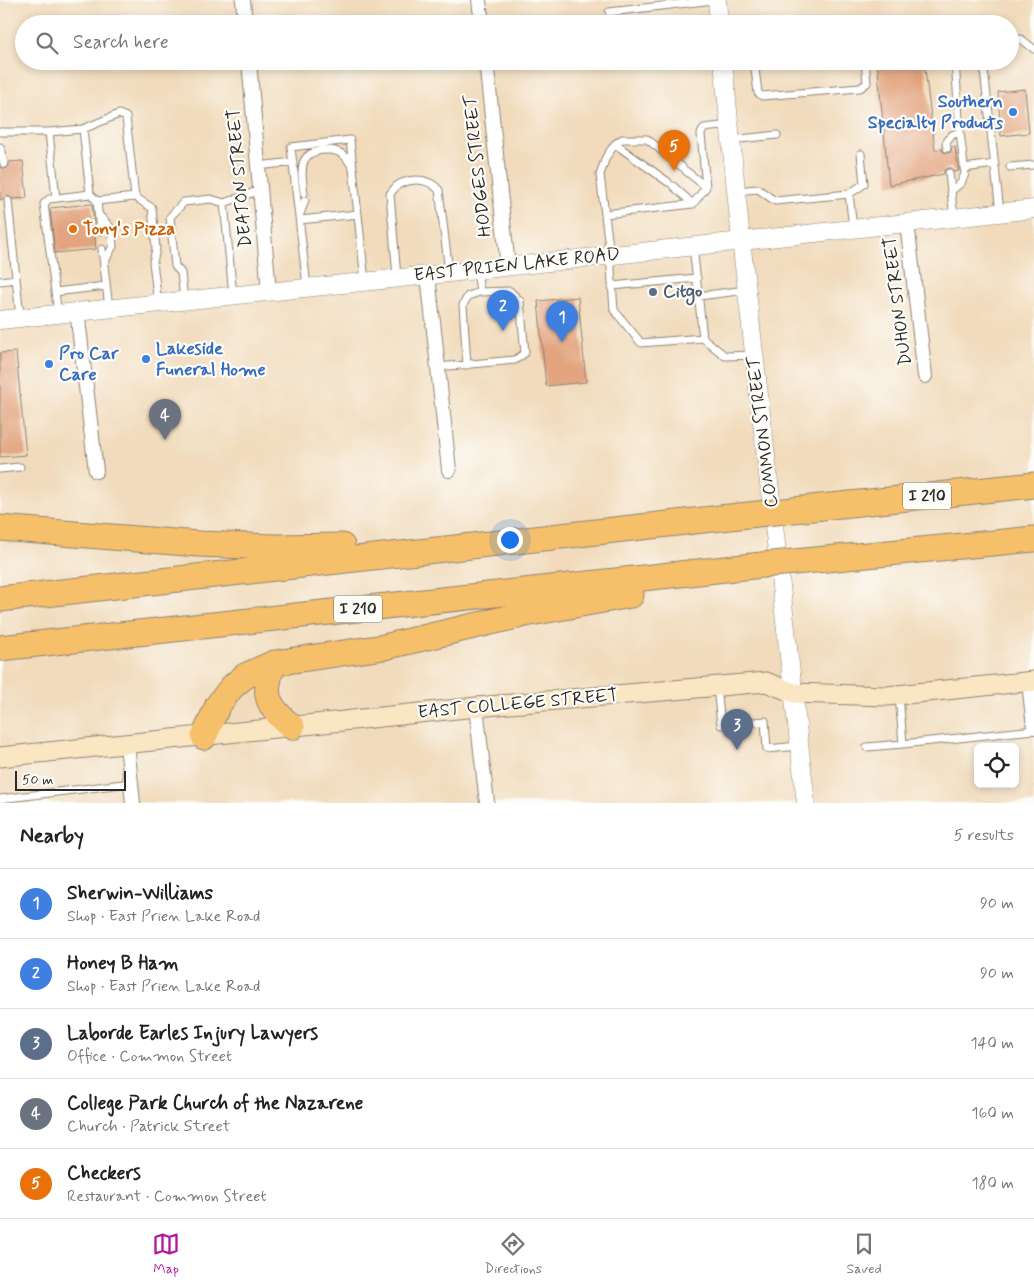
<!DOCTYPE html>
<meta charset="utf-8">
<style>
body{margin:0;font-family:Mynerve,sans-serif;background:#f2f2f2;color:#222}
.controls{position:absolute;right:15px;bottom:15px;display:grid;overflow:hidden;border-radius:8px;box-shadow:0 2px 8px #0003}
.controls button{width:45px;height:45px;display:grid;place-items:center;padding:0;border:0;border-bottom:1px solid #e0e0e0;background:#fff;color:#222;font:25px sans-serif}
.scale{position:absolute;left:15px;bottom:12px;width:111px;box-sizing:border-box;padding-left:5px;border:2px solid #2b2b2b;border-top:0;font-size:14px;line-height:18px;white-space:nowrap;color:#2b2b2b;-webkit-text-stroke:4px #fdfcf7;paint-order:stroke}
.you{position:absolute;left:509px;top:539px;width:18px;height:18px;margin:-12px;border:4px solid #fff;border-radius:50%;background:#1a73e8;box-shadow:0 0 0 8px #1a73e833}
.badge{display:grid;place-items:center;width:32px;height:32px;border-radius:50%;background:#b5179e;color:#fff;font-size:16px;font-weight:700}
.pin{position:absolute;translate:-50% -41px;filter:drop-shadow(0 1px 2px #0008)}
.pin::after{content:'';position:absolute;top:26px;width:18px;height:15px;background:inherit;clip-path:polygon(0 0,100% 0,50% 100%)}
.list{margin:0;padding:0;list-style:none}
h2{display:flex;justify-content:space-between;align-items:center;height:65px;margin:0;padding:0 20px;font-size:21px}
h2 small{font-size:16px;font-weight:400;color:#767676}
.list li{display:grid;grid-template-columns:32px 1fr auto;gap:15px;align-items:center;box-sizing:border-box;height:70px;padding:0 20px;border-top:1px solid #e0e0e0}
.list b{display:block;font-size:19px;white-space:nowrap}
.list p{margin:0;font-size:16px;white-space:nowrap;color:#767676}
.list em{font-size:16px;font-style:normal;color:#767676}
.icon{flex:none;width:28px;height:28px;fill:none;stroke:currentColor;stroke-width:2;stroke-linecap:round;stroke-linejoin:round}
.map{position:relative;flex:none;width:1034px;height:803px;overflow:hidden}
.search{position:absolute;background:#fff;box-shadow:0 2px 8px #0003;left:15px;right:15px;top:15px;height:55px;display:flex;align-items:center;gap:12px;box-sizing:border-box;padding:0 18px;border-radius:28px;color:#767676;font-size:19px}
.sheet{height:415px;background:#fff}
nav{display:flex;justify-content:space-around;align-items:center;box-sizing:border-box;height:70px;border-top:1px solid #e0e0e0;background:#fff;font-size:14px;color:#767676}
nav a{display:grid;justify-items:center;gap:2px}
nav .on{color:#b5179e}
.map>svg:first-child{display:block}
.building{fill:#e3a480}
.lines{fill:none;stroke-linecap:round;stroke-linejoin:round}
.service-casing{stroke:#8e8374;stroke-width:9}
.minor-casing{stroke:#8e8374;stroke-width:16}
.tertiary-casing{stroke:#8e8374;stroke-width:19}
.secondary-casing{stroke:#8e8374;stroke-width:21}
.motorway-casing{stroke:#8e8374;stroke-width:27}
.service{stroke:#fff;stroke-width:7}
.minor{stroke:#fff;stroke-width:14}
.tertiary{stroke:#fff;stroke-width:18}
.secondary{stroke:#fbe6c4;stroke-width:19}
.motorway{stroke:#f6c06b;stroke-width:25}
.motorway-bridge-casing{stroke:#8e8374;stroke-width:27;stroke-linecap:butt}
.motorway-bridge{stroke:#f6c06b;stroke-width:25}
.shop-dot{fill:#3f7fe0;stroke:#fdfcf7;stroke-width:2}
.food-dot{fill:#e8710a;stroke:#fdfcf7;stroke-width:2}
.service-dot{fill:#5c6f8a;stroke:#fdfcf7;stroke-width:2}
.labels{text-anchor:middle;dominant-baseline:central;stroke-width:4.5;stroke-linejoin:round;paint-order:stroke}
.shield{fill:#fdfcf7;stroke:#6a6a68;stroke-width:1}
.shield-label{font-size:16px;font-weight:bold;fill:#2b2b2b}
.shop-label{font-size:18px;font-weight:bold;fill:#366cbe;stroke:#fdfcf7;text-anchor:start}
.street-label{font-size:18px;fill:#2b2b2b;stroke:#fdfcf7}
.food-label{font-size:18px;font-weight:bold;fill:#c56008;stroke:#fdfcf7;text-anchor:start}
.service-label{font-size:18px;font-weight:bold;fill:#4e5e75;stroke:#fdfcf7;text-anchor:start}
</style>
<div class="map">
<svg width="1034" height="803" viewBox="0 0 1034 803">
<rect width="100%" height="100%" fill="#fdfcf7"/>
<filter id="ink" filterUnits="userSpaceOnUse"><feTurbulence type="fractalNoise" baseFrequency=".02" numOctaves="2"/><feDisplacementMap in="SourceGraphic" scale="10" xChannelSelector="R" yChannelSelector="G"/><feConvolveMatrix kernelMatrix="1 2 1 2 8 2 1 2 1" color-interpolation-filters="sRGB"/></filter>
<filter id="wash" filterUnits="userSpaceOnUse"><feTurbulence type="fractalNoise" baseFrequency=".0096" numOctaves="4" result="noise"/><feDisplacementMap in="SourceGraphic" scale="20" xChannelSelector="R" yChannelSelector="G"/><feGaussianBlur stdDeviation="1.12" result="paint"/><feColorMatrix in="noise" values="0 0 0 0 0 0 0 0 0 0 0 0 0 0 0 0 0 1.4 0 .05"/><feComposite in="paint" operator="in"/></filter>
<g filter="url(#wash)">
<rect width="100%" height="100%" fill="#f1dbbc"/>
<g id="blocks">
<path class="building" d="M 877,61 L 924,61 L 935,150 L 942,149 L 943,152 L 948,153 L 951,152 L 952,147 L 955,147 L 959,171 L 954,172 L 952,168 L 948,168 L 944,170 L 944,174 L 889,185 Z
M 1025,89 L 1029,133 L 1001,136 L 998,92 Z
M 23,161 L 27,198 L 13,199 L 8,196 L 0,200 L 0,167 L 6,169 L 9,166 L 9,162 Z
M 92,204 L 96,249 L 55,253 L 50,208 Z
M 578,297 L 586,382 L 546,386 L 538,301 Z
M 16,352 L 26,455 L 0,457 L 0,353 Z"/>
</g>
</g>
<g filter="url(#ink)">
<use href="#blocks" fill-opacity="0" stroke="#8e8374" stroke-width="1"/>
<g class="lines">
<defs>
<path id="service" d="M 609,12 L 714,0
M 1010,40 L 1021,39 L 1034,49
M 754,61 L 758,93 L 762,96 L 860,88 L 867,83 L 865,61
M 983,61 L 1000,212
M 83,129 L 119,114 L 126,117 L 135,197
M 0,132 L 49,132
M 731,140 L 777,135
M 615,144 L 668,182
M 0,147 L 4,164
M 947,148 L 946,143 L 952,135 L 960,132 L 955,61
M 258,166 L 293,162
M 682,167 L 647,139 L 622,139 L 615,144 L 606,157 L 600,175 L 610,255 L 614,310 L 641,343 L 703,338 L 693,246
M 1010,167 L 1034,165
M 964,168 L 995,164
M 686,171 L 706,187
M 949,173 L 954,218
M 673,186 L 693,204
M 736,191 L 758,189 L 775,201 L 849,194 L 853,228
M 951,191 L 961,183 L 965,174 L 960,132
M 304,193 C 303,183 300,171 304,161 C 309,149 332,147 342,154 C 346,156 349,162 352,166
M 849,194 L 864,184 L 861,154
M 56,198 L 49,132 L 83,129 L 90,194
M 8,201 L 20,317
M 97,201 L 135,197 L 152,208 L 156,249 L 153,262 L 158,303
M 224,203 L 260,190
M 300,214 L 305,200
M 605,214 L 693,204 L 706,187 L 701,134 L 704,128 L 729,125
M 99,215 L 111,228 L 113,246 L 104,263
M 300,220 L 358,214
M 100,231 L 97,201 L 90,194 L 49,199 L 44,204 L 55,292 L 106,286
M 102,249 L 109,308
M 477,270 L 480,292
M 397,277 L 390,194 C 393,190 397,184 402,183 C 416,177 430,180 439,190 L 449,272
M 0,281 L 16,279
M 612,286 L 697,278
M 307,287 L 291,147 L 350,140 L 365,281
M 55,292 L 58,314
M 699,296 L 746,290
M 184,300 L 181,273 L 175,266 L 170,217 L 184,202 L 211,199 L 224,203 L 233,295
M 703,338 L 725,356 L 753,355
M 438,367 L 515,360 L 525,353 L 520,301 L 510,291 L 480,292 L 468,296 L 463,305 L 467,365
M 0,469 L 20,467
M 717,687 L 721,725 L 765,721 L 767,749 L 798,746
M 899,695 L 903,744 L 1034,730
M 867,747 L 903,744
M 0,799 L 131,783"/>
<path id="minor" d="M 243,0 L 245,24
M 479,0 L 482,24
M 249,61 L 269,292
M 486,61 L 508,267
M 907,223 L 925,376
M 428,275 L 449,470
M 77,311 L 96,471
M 1029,682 L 1034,727
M 476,707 L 487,803
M 127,744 L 133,803"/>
<path id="tertiary" d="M 717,0 L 719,24
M 723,61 L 741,240 L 806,803
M 0,320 L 477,270 L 1034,209"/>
<path id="secondary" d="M 0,757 L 476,707 L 766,682 L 794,693 L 887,696 L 1034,681"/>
<path id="motorway" d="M 821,507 L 1034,485
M 0,528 L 199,544 L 274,547 L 342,546
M 826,559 L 1034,539
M 0,599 L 721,518
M 0,648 L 762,565
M 274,663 C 261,694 267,706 292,727
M 204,737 L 218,705 L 232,687 L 245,676 L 274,663 L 384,647 L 525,614 L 631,595"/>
</defs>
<use href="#service" class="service-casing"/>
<use href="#minor" class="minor-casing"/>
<use href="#tertiary" class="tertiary-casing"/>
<use href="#secondary" class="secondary-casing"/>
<use href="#motorway" class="motorway-casing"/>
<use href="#service" class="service"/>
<use href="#minor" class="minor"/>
<use href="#tertiary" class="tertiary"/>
<use href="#secondary" class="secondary"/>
<use href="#motorway" class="motorway"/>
<defs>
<path id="motorway-bridge" d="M 721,518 L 821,507
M 762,565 L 826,559"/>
</defs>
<use href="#motorway-bridge" class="motorway-bridge-casing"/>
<use href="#motorway-bridge" class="motorway-bridge"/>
</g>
</g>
<g class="shop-dot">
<circle cx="1013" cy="112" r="5"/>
<circle cx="146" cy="359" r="5"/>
<circle cx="49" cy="364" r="5"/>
</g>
<circle class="food-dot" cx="73" cy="229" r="5"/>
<circle class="service-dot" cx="653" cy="292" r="5"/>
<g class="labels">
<g class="shield">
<rect x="903" y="482.5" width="48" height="27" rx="4"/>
<rect x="334" y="595.5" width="48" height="27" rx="4"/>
</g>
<g class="shield-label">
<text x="927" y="496">I 210</text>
<text x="358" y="609">I 210</text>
</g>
<g class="shop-label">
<text x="1003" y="102" text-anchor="end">Southern<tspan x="1003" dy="21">Specialty Products</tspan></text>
<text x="156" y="349">Lakeside<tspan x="156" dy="21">Funeral Home</tspan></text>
<text x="59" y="354">Pro Car<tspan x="59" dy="21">Care</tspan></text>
</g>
<g class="street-label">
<text transform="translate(478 166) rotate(-96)">HODGES STREET</text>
<text transform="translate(240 178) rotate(-95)">DEATON STREET</text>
<text transform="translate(517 265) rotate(-6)">EAST PRIEN LAKE ROAD</text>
<text transform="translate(898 301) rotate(-97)">DUHON STREET</text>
<text transform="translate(763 432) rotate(-97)">COMMON STREET</text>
<text transform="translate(518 704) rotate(-5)">EAST COLLEGE STREET</text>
</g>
<g class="food-label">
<text x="83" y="229">Tony's Pizza</text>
</g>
<g class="service-label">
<text x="663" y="292">Citgo</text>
</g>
</g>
</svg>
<div class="controls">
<button><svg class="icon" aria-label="locate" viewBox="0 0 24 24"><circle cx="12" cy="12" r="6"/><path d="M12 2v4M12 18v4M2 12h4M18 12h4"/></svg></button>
</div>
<div class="scale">50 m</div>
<div class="you"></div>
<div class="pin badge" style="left:562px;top:342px;background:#3f7fe0">1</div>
<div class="pin badge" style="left:503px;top:331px;background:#3f7fe0">2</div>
<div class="pin badge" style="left:737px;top:750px;background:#5c6f8a">3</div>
<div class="pin badge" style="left:165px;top:440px;background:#6b7280">4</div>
<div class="pin badge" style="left:674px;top:171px;background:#e8710a">5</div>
<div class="search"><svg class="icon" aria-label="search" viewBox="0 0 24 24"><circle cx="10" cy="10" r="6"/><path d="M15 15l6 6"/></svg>Search here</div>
</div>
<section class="sheet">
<h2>Nearby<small>5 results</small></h2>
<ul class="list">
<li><span class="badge" style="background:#3f7fe0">1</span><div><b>Sherwin-Williams</b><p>Shop · East Prien Lake Road</p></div><em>90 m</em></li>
<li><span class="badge" style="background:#3f7fe0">2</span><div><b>Honey B Ham</b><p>Shop · East Prien Lake Road</p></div><em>90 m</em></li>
<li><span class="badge" style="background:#5c6f8a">3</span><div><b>Laborde Earles Injury Lawyers</b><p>Office · Common Street</p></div><em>140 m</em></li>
<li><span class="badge" style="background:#6b7280">4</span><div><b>College Park Church of the Nazarene</b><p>Church · Patrick Street</p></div><em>160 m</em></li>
<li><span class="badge" style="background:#e8710a">5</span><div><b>Checkers</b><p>Restaurant · Common Street</p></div><em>180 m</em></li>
</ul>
</section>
<nav>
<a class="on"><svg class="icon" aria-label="map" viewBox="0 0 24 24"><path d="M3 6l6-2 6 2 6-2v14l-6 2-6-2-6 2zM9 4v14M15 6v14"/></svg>Map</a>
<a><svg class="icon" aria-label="directions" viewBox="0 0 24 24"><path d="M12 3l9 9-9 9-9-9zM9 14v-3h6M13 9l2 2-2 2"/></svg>Directions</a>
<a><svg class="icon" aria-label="saved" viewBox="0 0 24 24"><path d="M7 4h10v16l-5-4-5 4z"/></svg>Saved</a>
</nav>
